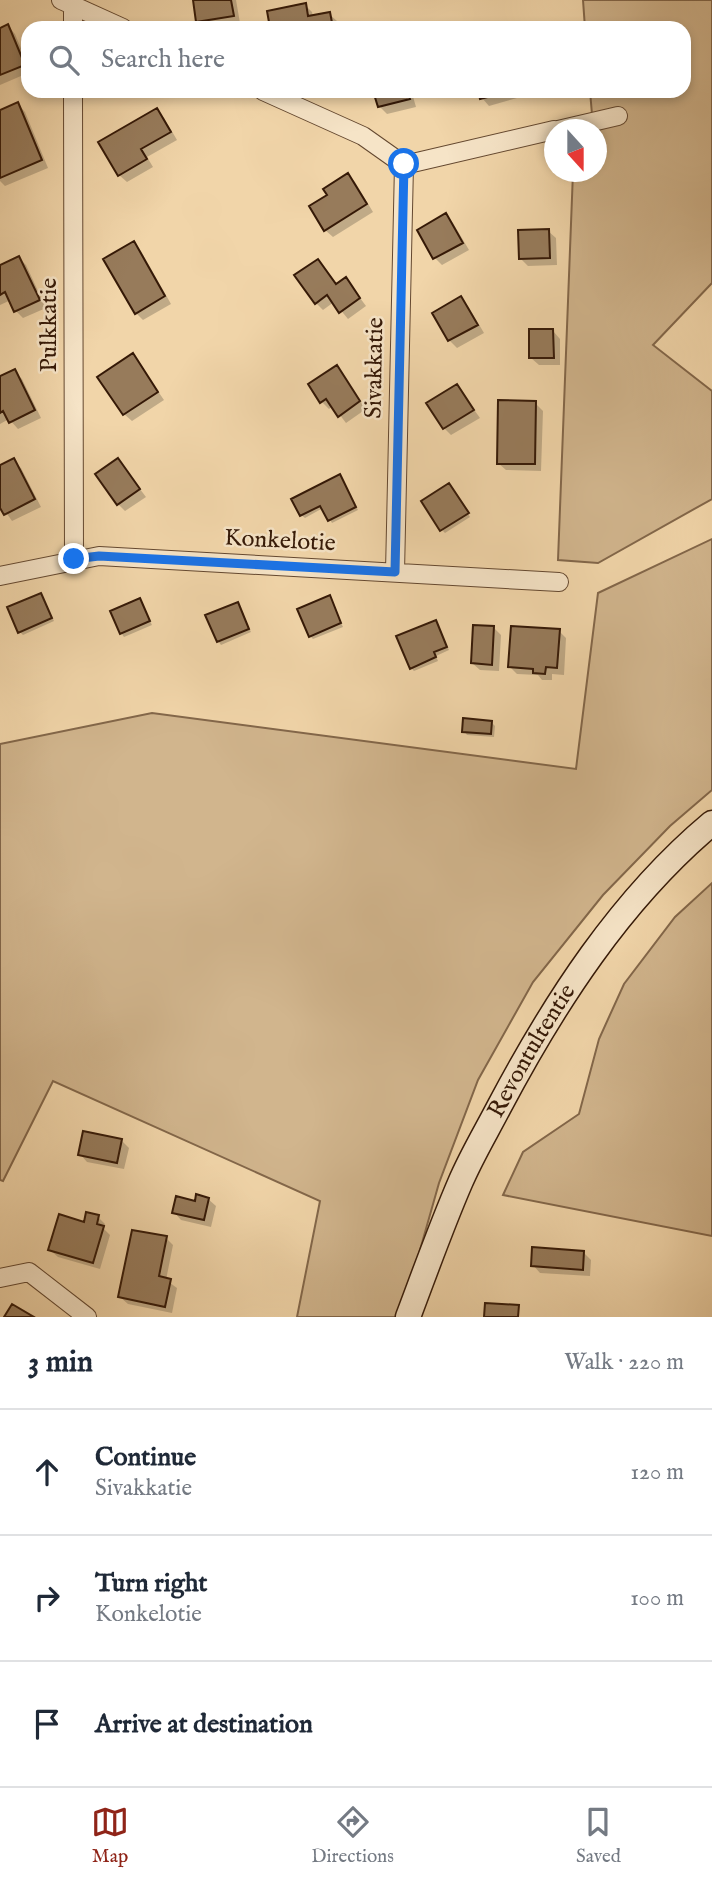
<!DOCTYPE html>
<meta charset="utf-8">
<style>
body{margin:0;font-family:"IM FELL English",serif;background:#f2f2f3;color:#1f2937}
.compass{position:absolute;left:544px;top:119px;width:63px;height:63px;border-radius:50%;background:#fff;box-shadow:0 4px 10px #0003;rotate:159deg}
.stop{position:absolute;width:21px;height:21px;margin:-16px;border:5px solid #1a73e8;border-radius:50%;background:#fff}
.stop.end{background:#1a73e8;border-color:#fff;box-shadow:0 2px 7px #0008}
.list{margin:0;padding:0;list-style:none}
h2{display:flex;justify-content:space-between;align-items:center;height:91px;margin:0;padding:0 28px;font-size:30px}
h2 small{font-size:23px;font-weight:400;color:#747a83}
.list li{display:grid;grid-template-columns:46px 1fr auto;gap:21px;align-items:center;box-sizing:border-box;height:126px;padding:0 28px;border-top:2px solid #e0e1e3}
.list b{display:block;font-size:26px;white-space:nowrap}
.list p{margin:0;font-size:23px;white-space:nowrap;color:#747a83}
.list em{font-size:23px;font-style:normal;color:#747a83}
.icon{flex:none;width:38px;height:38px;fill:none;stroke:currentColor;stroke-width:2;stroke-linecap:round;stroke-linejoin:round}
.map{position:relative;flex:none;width:712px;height:1317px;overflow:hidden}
.search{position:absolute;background:#fff;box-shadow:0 4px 10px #0003;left:21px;right:21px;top:21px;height:77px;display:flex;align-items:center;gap:18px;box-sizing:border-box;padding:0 24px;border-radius:21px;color:#747a83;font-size:26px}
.sheet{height:469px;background:#fff}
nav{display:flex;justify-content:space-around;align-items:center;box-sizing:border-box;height:98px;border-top:2px solid #e0e1e3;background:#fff;font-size:19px;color:#747a83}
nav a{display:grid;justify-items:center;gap:4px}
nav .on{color:#8f2418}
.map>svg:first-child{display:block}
.green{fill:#d1b58d;stroke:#83674a;stroke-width:2}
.shadow{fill:#0003}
.building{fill:#977b5b;stroke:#351907;stroke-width:2}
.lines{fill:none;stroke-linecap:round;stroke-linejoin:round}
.street-casing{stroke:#644830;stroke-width:20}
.secondary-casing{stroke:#351907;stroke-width:27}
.street{stroke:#f6e4c7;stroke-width:18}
.secondary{stroke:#f6e4c7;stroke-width:24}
.route{stroke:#1a73e8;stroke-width:9}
.labels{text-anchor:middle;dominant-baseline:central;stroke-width:5;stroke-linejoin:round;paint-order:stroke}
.street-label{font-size:24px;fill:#351907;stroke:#f6e4c7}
</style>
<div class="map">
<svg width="712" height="1317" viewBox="0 0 712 1317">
<rect width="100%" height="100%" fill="#f1d5a9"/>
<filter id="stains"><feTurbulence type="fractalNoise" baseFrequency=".00286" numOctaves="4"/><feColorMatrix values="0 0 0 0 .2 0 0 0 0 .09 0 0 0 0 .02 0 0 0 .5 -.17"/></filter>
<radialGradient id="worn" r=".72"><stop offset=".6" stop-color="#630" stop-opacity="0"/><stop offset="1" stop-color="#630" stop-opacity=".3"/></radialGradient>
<path class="green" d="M 583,0 L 712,0 L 712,283 L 653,345 L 712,391 L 712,499 L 598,563 L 558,560 L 573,172 L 596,172 L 596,130 L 593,126 L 590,91 L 684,91 L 684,28 L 585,28 Z
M 712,539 L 712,790 L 670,826 L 603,895 L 533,982 L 478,1080 L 439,1183 L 401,1317 L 297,1317 L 320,1201 L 53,1081 L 3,1181 L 0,1180 L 0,744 L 152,713 L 576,769 L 598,593 Z
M 712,883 L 712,1236 L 503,1195 L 523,1152 L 579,1114 L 599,1039 L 624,984 L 675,917 Z"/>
<path class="shadow" d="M 194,0 L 236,0 L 240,23 L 205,28 L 198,21 Z
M 305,5 L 312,12 L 313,17 L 329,14 L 337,21 L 338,28 L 272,28 Z
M 8,26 L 15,34 L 28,65 L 28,73 L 0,85 L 0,29 Z
M 375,91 L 419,91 L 419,92 L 412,93 L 416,107 L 387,114 L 379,106 Z
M 480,91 L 515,91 L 517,98 L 489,106 L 482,98 Z
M 18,104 L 25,112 L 48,168 L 5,186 L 0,181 L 0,112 Z
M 157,111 L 164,118 L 177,140 L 147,157 L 153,167 L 127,182 L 119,175 Z
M 348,175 L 355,182 L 373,212 L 333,237 L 325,230 Z
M 446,215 L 453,223 L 469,250 L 442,265 L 435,258 L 419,230 Z
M 548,231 L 556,238 L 557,265 L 528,266 L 521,259 Z
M 133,244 L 141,251 L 171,304 L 143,320 L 136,313 Z
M 19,258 L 26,265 L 46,308 L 23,318 L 16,311 L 11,300 L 0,305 L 0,267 Z
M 318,261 L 337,285 L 346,279 L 366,306 L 348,319 L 334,302 L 323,310 L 316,303 Z
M 461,298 L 468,306 L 484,333 L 457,348 L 449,340 L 434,313 Z
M 553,331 L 560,339 L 560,365 L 539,365 L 531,358 Z
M 133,355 L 164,400 L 132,421 L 124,414 Z
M 336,368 L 366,409 L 346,423 L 333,406 L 329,409 L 322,402 Z
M 14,371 L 22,379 L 41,418 L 18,429 L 9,419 L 0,424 L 0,378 Z
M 457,386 L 480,418 L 451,435 L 444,428 Z
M 535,403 L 543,411 L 541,471 L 506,470 L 498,463 Z
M 118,460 L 146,497 L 125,511 L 118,504 Z
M 13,461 L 21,468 L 41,507 L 12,521 L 0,504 L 0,467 Z
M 339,476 L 358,510 L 332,523 L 323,508 L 305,518 L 301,515 Z
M 452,488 L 470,517 L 445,533 L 442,530 Z
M 41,595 L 54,621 L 23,635 L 20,632 Z
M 329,597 L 343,627 L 313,639 L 310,636 Z
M 140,600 L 152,625 L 124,637 L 121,633 Z
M 237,604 L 251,632 L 221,645 L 218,641 Z
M 435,622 L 449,650 L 436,656 L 438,661 L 414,671 L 411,668 Z
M 494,628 L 501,635 L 499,671 L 480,670 L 472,663 Z
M 559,631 L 566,638 L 564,675 L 552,674 L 552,680 L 542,680 L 538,675 L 517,674 L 510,667 Z
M 491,722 L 495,726 L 494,737 L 467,735 L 464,731 Z
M 121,1140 L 129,1148 L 124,1169 L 87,1162 L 80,1154 Z
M 208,1199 L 216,1206 L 211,1227 L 181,1220 L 174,1212 Z
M 98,1217 L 105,1224 L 104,1229 L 110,1235 L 100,1269 L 58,1257 L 50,1250 L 85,1224 Z
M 166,1238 L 173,1245 L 166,1280 L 177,1288 L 172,1313 L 128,1304 L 120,1297 Z
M 583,1252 L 591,1260 L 590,1276 L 540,1273 L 533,1265 Z"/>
<path class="building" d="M 193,0 L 231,0 L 234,16 L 196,22 Z
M 306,3 L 308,16 L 330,12 L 333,28 L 270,28 L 267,11 Z
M 8,24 L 25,65 L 0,75 L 0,28 Z
M 373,91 L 407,91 L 410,99 L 378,107 Z
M 478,91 L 511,91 L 480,99 Z
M 18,102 L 42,160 L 0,178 L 0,110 Z
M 157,108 L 171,132 L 141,149 L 147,159 L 118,176 L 98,142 Z
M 348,173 L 367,204 L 324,231 L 309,206 L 327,195 L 323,189 Z
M 446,213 L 463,243 L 433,259 L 417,230 Z
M 549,229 L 550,258 L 519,259 L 518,230 Z
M 134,241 L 165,296 L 135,314 L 103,259 Z
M 19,256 L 40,300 L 14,312 L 5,292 L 0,295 L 0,265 Z
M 318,259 L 336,284 L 346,277 L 360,298 L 339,313 L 327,295 L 315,304 L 294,275 Z
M 461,296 L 478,325 L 448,341 L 432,313 Z
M 529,329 L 553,329 L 554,358 L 529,358 Z
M 133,353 L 158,392 L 123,415 L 97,377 Z
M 337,365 L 360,401 L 338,417 L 326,399 L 320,403 L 308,384 Z
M 15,369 L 35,410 L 9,423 L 3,411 L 0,413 L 0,376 Z
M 457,384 L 474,410 L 443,429 L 426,403 Z
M 498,400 L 536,401 L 535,464 L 497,464 Z
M 14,458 L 35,499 L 4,515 L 0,508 L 0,465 Z
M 118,458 L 140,489 L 117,505 L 95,474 Z
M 340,474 L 356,507 L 328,521 L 320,506 L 300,516 L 291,499 Z
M 449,483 L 469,513 L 440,531 L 421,501 Z
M 41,593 L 52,618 L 18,633 L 7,607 Z
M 330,595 L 341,623 L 309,637 L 297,609 Z
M 140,598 L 150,621 L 120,634 L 110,611 Z
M 238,602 L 249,629 L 217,642 L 205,615 Z
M 436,620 L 447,647 L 434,652 L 436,657 L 410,669 L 396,636 Z
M 473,625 L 494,626 L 492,665 L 471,663 Z
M 511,626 L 560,629 L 557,668 L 546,667 L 545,674 L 533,673 L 533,669 L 508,667 Z
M 463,718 L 492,721 L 491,734 L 462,732 Z
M 83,1131 L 122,1139 L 117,1163 L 78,1155 Z
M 196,1194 L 209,1198 L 204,1220 L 172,1213 L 176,1196 L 195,1201 Z
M 86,1212 L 99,1215 L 97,1224 L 104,1226 L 93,1263 L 48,1250 L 59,1214 L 84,1222 Z
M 132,1230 L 167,1236 L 159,1276 L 171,1279 L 165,1307 L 118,1297 Z
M 532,1247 L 584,1251 L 583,1270 L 531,1266 Z
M 485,1303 L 519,1305 L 518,1317 L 484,1317 Z
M 12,1304 L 34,1317 L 4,1317 Z"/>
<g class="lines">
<defs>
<path id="street" d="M 61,0 L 123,28
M 73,6 L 73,28
M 73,91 L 74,559
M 263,91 L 363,136 L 404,165 L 554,130
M 558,130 L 618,116
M 395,572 L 404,165
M 0,576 L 99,556 L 559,582
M 0,1278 L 29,1272 L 87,1317"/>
<g id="secondary">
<path id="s1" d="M 408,1317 C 425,1272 441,1227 460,1183 C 471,1157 486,1132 499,1107 C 554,1003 621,899 712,823"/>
</g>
</defs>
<use href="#street" class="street-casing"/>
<use href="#secondary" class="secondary-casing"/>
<use href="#street" class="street"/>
<use href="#secondary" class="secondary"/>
</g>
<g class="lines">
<path class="route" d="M 74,559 L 99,556 L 395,572 L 404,164"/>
</g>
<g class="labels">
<g class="street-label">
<text transform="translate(49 325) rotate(-90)">Pulkkatie</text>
<text transform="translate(375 368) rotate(-89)">Sivakkatie</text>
<text transform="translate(280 541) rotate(3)">Konkelotie</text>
<text stroke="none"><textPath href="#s1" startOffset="294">Revontultentie</textPath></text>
</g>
</g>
<rect width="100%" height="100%" filter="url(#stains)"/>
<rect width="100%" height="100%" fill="url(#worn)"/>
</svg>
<svg class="compass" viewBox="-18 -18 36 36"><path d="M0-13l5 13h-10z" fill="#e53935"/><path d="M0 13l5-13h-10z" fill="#747a83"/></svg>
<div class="stop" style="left:404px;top:164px"></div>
<div class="stop end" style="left:74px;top:559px"></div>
<div class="search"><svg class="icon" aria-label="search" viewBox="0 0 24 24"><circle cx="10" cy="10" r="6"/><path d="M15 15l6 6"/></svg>Search here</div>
</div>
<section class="sheet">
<h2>3 min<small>Walk · 220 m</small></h2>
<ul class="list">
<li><svg class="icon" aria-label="ahead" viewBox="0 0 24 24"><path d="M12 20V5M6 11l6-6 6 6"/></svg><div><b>Continue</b><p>Sivakkatie</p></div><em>120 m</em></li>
<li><svg class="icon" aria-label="right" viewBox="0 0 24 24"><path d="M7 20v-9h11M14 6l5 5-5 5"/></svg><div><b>Turn right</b><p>Konkelotie</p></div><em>100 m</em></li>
<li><svg class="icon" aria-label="arrive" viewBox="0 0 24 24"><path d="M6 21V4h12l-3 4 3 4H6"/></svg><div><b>Arrive at destination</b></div></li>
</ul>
</section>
<nav>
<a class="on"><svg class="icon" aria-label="map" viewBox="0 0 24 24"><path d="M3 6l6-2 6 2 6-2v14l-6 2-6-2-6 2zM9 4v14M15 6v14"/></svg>Map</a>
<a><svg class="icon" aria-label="directions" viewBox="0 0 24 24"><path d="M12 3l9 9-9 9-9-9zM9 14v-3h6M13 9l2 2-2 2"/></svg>Directions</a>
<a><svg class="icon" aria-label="saved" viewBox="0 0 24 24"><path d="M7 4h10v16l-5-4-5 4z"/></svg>Saved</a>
</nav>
